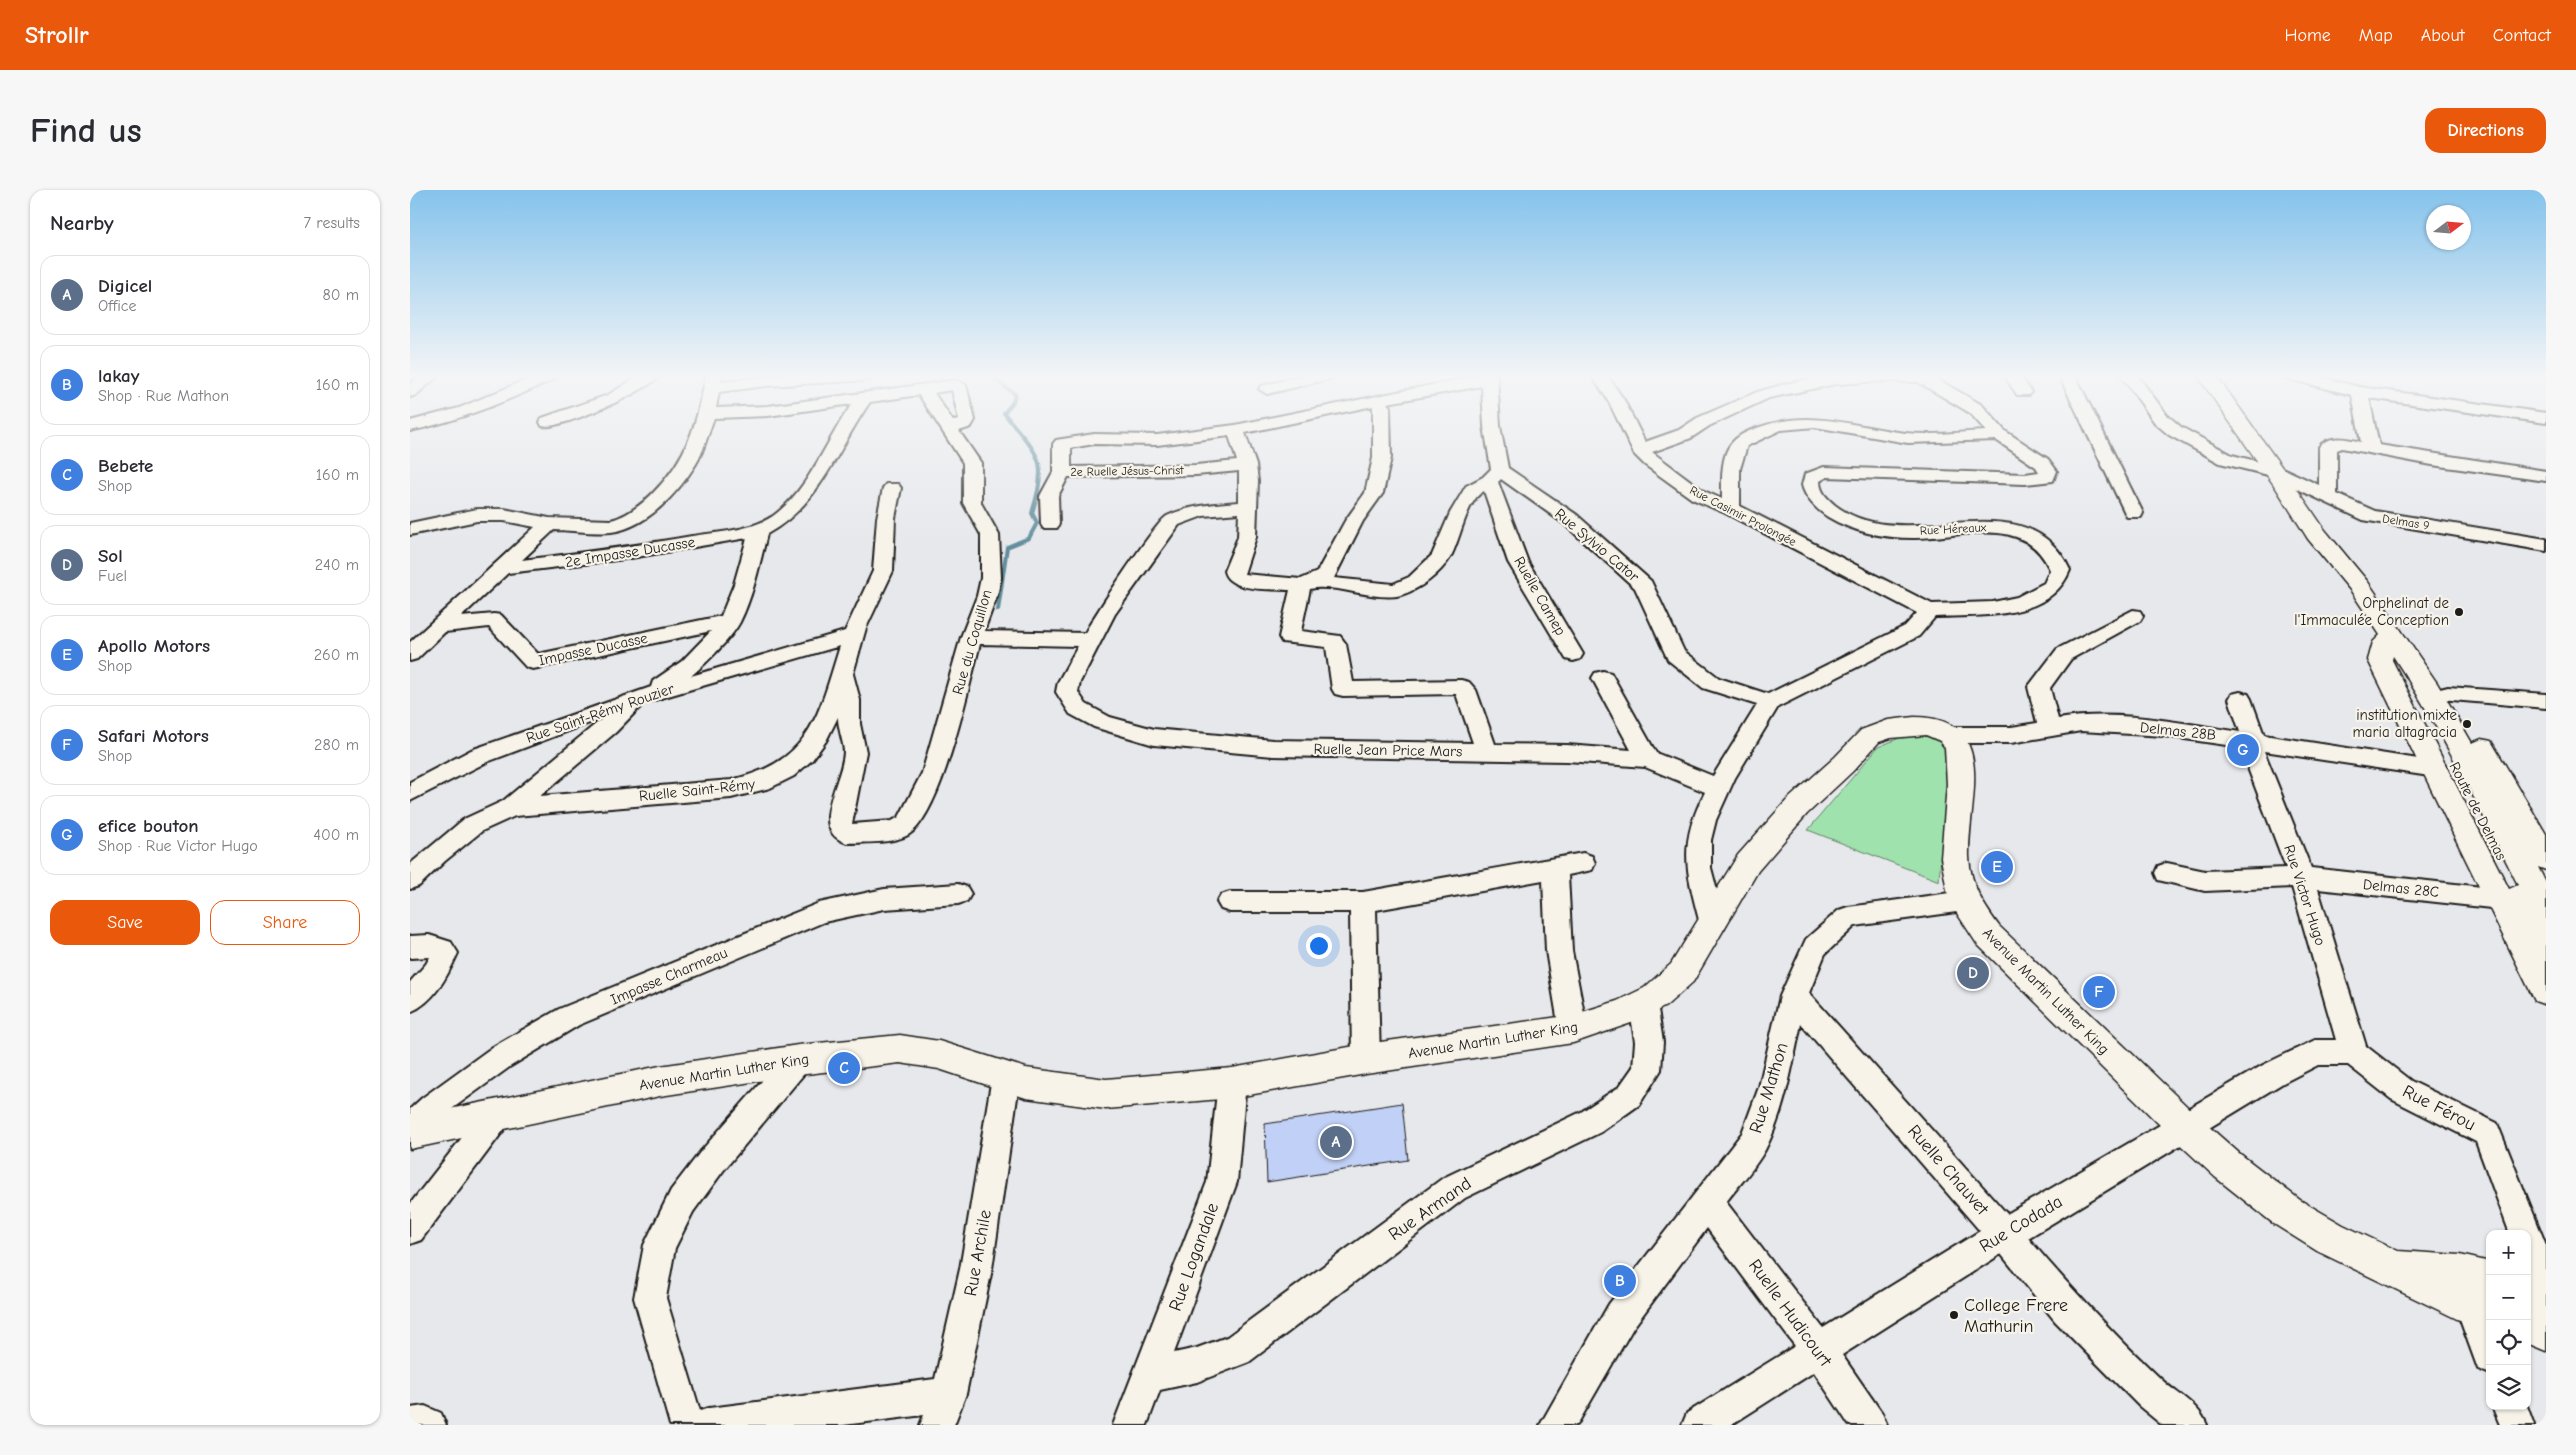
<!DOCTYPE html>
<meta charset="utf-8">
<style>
body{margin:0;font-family:"Comic Neue",sans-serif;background:#f7f7f7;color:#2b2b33}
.controls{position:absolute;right:15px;bottom:15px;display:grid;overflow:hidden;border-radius:10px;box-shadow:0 1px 4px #0004}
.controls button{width:45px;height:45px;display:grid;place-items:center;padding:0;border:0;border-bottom:1px solid #e1e1e2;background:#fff;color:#2b2b33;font:25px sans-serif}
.compass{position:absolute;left:2016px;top:15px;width:45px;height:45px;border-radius:50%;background:#fff;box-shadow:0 1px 4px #0004;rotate:74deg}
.you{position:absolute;left:908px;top:755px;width:18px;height:18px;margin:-12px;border:4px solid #fff;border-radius:50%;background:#1a73e8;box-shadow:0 0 0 8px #1a73e833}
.badge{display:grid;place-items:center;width:32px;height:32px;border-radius:50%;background:#ea580c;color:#fff;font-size:16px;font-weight:700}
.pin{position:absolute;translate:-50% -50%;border:2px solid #fff;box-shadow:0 1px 5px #0006}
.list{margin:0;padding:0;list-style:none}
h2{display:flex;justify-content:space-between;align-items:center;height:65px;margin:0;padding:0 20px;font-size:21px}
h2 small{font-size:16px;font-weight:400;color:#7c7c81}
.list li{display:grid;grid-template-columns:32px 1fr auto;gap:15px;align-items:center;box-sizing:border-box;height:80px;margin:0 10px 10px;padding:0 10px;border:1px solid #e1e1e2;border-radius:15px}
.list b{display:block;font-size:19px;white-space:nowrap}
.list p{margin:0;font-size:16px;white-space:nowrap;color:#7c7c81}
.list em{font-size:16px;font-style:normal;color:#7c7c81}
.actions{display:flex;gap:10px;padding:15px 20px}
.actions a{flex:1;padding:11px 0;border:1px solid #ea580c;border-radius:15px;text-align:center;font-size:18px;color:#ea580c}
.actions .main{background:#ea580c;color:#fff}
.icon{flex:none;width:28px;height:28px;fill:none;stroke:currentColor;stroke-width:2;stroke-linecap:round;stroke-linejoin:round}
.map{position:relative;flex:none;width:2136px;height:1235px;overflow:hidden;border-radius:15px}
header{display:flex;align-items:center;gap:30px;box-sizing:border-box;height:70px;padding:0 25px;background:#ea580c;color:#fff}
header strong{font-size:24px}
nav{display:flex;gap:28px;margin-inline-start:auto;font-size:18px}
.intro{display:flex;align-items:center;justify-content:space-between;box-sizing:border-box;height:120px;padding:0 30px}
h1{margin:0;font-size:35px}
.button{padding:12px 22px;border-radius:15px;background:#ea580c;color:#fff;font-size:18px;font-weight:700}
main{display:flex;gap:30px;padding:0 30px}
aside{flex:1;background:#fff;border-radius:15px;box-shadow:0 1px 4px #0004}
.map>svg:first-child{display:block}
.green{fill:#a0e2ad;stroke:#5e7f64}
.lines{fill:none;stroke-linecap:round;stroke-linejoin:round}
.stream{stroke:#628d9c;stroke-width:4}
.building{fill:#c1d0f6;stroke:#1c1c1c}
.minor-casing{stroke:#1c1c1c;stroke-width:4}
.major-casing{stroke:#1c1c1c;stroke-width:3}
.minor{fill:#f7f3e8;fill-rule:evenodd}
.major{fill:#f7f3e8;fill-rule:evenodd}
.poi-dot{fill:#1c1c1c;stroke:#f7f3e8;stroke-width:2}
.labels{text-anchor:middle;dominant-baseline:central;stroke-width:4.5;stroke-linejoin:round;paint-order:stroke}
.far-street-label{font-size:12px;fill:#1c1c1c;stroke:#f7f3e8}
.street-label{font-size:15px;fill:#1c1c1c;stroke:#f7f3e8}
.poi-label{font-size:15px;fill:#1c1c1c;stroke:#f7f3e8;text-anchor:end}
.near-street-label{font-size:18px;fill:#1c1c1c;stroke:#f7f3e8}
.near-poi-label{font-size:18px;fill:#1c1c1c;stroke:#f7f3e8;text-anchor:start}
</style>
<header>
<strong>Strollr</strong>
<nav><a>Home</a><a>Map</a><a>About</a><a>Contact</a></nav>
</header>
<div class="intro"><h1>Find us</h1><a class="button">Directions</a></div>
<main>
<aside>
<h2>Nearby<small>7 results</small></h2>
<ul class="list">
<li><span class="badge" style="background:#5c6f8a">A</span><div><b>Digicel</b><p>Office</p></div><em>80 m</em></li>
<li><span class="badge" style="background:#3f7fe0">B</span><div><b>lakay</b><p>Shop · Rue Mathon</p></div><em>160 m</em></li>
<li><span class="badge" style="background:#3f7fe0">C</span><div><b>Bebete</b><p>Shop</p></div><em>160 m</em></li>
<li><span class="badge" style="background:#5c6f8a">D</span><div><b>Sol</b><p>Fuel</p></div><em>240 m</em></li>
<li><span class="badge" style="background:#3f7fe0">E</span><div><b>Apollo Motors</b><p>Shop</p></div><em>260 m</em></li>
<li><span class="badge" style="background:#3f7fe0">F</span><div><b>Safari Motors</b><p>Shop</p></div><em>280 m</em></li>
<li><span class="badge" style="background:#3f7fe0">G</span><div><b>efice bouton</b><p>Shop · Rue Victor Hugo</p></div><em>400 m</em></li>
</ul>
<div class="actions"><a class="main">Save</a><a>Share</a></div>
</aside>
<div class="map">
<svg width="2136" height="1235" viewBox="0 0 2136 1235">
<rect width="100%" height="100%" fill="#e7e8ec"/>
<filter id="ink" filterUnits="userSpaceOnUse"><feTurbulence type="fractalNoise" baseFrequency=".02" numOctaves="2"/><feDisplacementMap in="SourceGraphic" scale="10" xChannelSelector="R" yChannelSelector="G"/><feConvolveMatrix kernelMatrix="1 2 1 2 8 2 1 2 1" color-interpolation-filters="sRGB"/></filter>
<g filter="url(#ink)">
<path class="green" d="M 1499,544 L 1531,548 L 1540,560 L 1529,691 L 1398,640 L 1468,557 Z"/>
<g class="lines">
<path class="stream" d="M 585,185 L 587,191 L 605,204 L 603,212 L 594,223 C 627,266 640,266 622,323 L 627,333 L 619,348 L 597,357 L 588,420"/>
</g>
<path class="building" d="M 992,913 L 998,970 L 857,992 L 855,934 Z"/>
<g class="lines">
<defs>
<path id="minor" d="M 11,185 L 29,185 L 6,205 L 0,207 L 0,194 Z
M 127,185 L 149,185 L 147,188 C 99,210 52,230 0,241 L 0,231 L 49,218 Z
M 230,185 L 250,185 C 239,201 149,240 132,236 L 130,232 L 132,228 L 198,205 Z
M 296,185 L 312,185 L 311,192 L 372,185 L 467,185 L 459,190 L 356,196 L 309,202 L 306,218 L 358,216 L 546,190 L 556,195 L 565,230 L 561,237 L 549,241 L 571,273 L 571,313 L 589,345 L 591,388 L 587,406 L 574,441 L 675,443 C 684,426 745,333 757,326 C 780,315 805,314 829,312 L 829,281 L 786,285 L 658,287 L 648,306 L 649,334 L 647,338 L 633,338 L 631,334 L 630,306 L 643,282 L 643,254 L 646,250 L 684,244 L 747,245 L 825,235 L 1071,185 L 1087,185 L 1090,236 L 1098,278 L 1167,325 L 1241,391 L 1274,461 L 1309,488 L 1358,504 L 1495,436 L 1507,423 L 1315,323 L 1282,309 L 1235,275 L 1224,264 L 1198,210 L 1181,185 L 1197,185 L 1214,210 L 1235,252 L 1269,240 L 1287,228 L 1347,202 L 1375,194 L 1421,185 L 1520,185 L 1572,215 L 1595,241 L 1638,269 L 1647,281 L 1643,291 L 1615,294 L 1417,287 L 1410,291 C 1410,302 1417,308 1425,315 C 1496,370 1616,285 1660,380 C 1640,431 1570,425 1525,427 L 1509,446 L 1368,517 L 1325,588 L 1306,630 L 1301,650 L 1301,678 L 1316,734 L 1312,741 L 1303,744 L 1294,741 L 1290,734 C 1276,680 1268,654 1295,602 L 1235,577 L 1157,571 L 863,566 L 744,555 L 684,537 L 660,524 L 646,502 L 648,492 L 668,456 L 570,454 C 559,495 532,625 498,645 C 482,654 455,652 437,653 C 396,640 434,590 434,561 C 433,550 428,539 428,527 L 416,551 L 402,570 L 384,586 L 360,598 L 321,608 L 105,626 L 72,641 L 35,671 L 9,696 L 0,699 L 0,674 L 54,629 L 93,611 L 193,528 L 77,572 L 0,611 L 0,592 L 61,560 L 241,497 L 243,491 L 272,471 L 301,441 L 123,479 L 116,477 L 79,437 L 35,442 L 7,469 L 0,471 L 0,452 L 125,337 L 94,331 L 67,331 L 0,345 L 0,333 L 67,319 L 94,319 L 139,328 L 201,330 C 217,326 231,315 243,303 C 278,268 287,233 296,185 ZM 1473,191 L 1508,192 L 1560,223 L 1576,241 C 1550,242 1522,246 1496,243 C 1442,237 1402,218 1347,238 C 1334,242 1321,249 1316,263 C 1311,277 1312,294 1312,309 L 1294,301 L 1242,262 L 1281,248 L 1299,236 L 1359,208 L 1426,194 ZM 1072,196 L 1074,236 L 1081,279 L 1073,287 L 1056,296 L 1040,323 L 1022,365 L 999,387 L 983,394 L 924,388 L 953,331 L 973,303 L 981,268 L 980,217 L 977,213 ZM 542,200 L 549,230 L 543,231 L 524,203 ZM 509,205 L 553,273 L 553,313 L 571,345 L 571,388 L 567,406 L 551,447 L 512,583 L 489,627 L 482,631 L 442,634 L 456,562 L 450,534 L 450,510 L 443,484 L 456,438 L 483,381 L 485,328 L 491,298 L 488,294 L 476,294 L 473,298 L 467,328 L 463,381 L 435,441 L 281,486 C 296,473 321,449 330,432 C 343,406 350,373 357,344 C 411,314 427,259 460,212 ZM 442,214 C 416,250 400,299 363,326 C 340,341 309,342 282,346 C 226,356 169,363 112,370 L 144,340 C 162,340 183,344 201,342 C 236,338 268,303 286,274 C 294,261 298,243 304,228 L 358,226 ZM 963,216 L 963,268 L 955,303 L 935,331 L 907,382 L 891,389 L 834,384 L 846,347 L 848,291 L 846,275 L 835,243 ZM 1405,237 L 1498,253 L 1586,250 L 1626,277 L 1629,282 L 1615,284 L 1414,277 L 1395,284 L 1392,295 C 1395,308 1407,320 1418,327 C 1443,342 1474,348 1503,348 C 1551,349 1614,322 1640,380 L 1634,393 L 1607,407 L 1583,412 L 1522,414 L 1330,316 L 1330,279 L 1337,256 L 1371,240 ZM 819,246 L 827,271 L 786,275 L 661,277 L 661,258 L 684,254 L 747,255 ZM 1091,289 L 1153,333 L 1225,398 L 1258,470 L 1293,498 L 1347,515 L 1303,586 L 1246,563 L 1201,483 L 1193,481 L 1185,483 L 1182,488 L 1221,560 L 1157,555 L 1085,554 L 1066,500 L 1059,492 L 1051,490 L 943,492 L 936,454 L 930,446 L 891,441 L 900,399 C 925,393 967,412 991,405 C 1010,399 1029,385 1040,368 C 1050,352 1056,310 1074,301 L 1098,372 L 1156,469 L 1163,471 L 1170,469 L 1173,464 L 1118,372 L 1088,292 ZM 829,323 L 828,347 L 814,381 C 818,402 862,399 880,400 L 869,447 L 872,452 L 916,457 L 922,499 L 925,504 L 933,506 L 1046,504 L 1063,553 L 863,550 L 744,539 L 700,527 L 676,514 L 668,502 L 670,492 L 705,424 L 769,335 L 793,326 ZM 337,348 L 324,394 L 311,426 L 128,464 L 91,425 L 84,424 L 51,427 L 98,383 L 215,369 ZM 430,456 C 408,526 401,572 321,590 L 130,606 L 206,542 L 234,513 Z
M 895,185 L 925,185 L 923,188 L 857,204 L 849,199 L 851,196 Z
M 1594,185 L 1610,185 L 1621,202 L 1619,205 L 1607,205 Z
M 1649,185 L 1665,185 L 1733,323 L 1731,327 L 1717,327 L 1715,323 Z
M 1711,185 L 1727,185 L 1757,225 L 1771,237 L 1822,265 L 1870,277 L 1909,295 L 1909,257 C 1918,244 1939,249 1951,252 L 1942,205 L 1875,188 L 1873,185 L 1901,185 L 1950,197 L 2136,223 L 2136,233 L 1959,208 L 1969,255 L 2136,281 L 2136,291 L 2022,275 L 1932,258 L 1927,260 L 1927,304 L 1965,321 L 2136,349 L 2136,361 L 1953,330 L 1858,285 L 1810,273 L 1759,245 L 1745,233 Z
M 1723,420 L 1730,421 L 1733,426 L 1730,431 L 1661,469 L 1640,498 L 1648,529 C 1707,519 1771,533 1830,542 L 1819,509 L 1822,504 L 1830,502 L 1838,504 L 1841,509 L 1854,545 L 2034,573 L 2038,579 L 2034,585 L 2026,587 L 1854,561 L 1901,678 L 2090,699 L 2099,702 L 2103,709 L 2099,716 L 2090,719 L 1908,699 L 1956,856 L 2001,891 L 2087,933 L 2136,1055 L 2136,1113 L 2125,1108 L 2117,1090 L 2117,1044 L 2100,1044 L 2066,952 L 1981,909 L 1938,875 L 1908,875 L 1873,893 L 1618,1048 C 1660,1097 1704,1145 1752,1190 C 1768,1205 1789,1214 1797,1235 L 1752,1235 L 1729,1216 L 1645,1131 L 1591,1064 L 1432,1165 L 1472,1223 L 1477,1235 L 1439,1235 L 1404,1182 L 1321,1235 L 1272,1235 L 1277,1223 L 1385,1156 L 1297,1038 L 1223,1138 L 1167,1235 L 1130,1235 L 1199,1114 L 1332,943 L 1349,897 L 1370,806 L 1396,749 L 1429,720 L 1438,717 L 1554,701 L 1563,704 L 1567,711 L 1563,718 L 1554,721 L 1445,736 L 1415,764 L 1399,803 L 1597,1024 L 1853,875 L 1905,850 L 1926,850 L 1882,697 L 1795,701 L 1748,690 L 1745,683 L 1748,676 L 1757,673 L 1795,681 L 1876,678 L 1830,557 L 1754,546 L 1671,541 L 1601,553 L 1539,553 L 1531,551 L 1528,545 L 1531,539 L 1539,537 L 1601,537 L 1627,533 L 1618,497 L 1647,459 ZM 1391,834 L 1570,1041 L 1413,1138 L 1316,1012 C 1329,995 1345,978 1355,960 C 1375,922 1382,875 1391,834 Z
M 2038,497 L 2136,504 L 2136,518 L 2030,509 L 2027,504 L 2030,499 Z
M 1173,663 L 1182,666 L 1185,673 L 1182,680 L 1158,685 L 1162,761 L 1177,839 L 1173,848 L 1163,851 L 1153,848 L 1149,839 L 1136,761 L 1133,690 L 966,720 L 970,869 L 966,878 L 956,882 L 946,878 L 942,869 L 940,722 L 820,722 L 811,719 L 807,712 L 811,705 L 820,702 L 953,702 Z
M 548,694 L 557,697 L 561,704 L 557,711 L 548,714 L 474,719 L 414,732 L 169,835 L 101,876 L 32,926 L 10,949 L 0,953 L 0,919 L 12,908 L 81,858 L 149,819 L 409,713 L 474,699 Z
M 19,745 L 41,752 L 48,763 C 38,785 24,813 0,822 L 0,792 L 16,774 L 20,767 L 0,768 L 0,746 Z
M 1233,801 L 1243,805 L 1247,813 L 1253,852 L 1251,880 L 1229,915 L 1191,942 L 1055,1008 L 839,1172 L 787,1192 L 750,1200 L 737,1235 L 703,1235 L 797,992 L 808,893 L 812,884 L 822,880 L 832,884 L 836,893 L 827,992 L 764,1163 L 787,1158 L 817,1147 L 1033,988 L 1171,922 L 1209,897 L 1223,877 L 1225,852 L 1219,813 L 1223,805 Z
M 388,857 L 398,861 L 402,870 L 398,879 L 313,981 L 283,1022 L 265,1058 L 256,1108 L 290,1221 L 299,1218 L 525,1189 L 550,1079 L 582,887 L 586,878 L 596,874 L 606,878 L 610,887 L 582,1079 L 556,1204 L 544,1235 L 510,1235 L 514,1225 L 433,1235 L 260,1235 L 224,1108 L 234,1055 L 261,1000 L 291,961 L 378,861 Z
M 89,910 L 99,913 L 104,923 L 99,933 L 11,1050 L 0,1054 L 0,1014 L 79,913 Z
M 2057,1089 L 2069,1093 L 2080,1122 L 2080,1184 L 2068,1179 L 2041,1105 L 2045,1093 Z
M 15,1216 L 31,1223 L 36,1235 L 0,1235 L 0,1218 Z
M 2082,1216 L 2117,1216 L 2124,1235 L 2090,1235 Z"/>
<path id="major" d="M 1787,185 L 1806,185 L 1883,293 L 1915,340 L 1958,392 L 2027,493 L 2062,553 L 2072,549 L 2081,551 L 2136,644 L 2136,680 L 2128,677 L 2136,693 L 2136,815 L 2125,811 L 1958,470 L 1963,452 L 1970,445 L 1941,401 L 1898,349 L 1866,298 ZM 1983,466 C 2031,539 2069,617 2108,695 L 2099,699 L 1982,470 Z
M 1504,527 C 1592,527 1557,613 1559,667 C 1561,696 1573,714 1589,736 L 1787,926 L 1829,963 L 1890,1010 L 1933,1035 L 1988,1061 L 2050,1065 L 2080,1072 L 2080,1140 L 2047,1129 L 1907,1061 L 1864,1034 L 1805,987 L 1763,948 L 1567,754 L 1539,711 L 1531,668 L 1537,594 L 1535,558 L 1530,551 L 1516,545 L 1481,548 L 1469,552 L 1443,581 L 1397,624 L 1348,681 L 1283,792 L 1256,816 L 1227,831 L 1163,853 L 956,884 L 822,908 L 696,919 L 616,908 L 529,879 L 490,873 L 388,885 L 250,906 L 0,959 L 0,927 L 250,876 L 388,855 L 490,845 L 529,851 L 616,878 L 696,889 L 822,878 L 956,854 L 1163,825 L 1207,811 L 1234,798 L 1261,774 L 1328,665 L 1377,610 L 1425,567 L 1451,540 L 1478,530 Z
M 2117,1081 L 2136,1086 L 2136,1161 L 2117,1153 Z"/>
</defs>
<use href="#minor" class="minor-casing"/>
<use href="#major" class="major-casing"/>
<use href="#minor" class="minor"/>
<use href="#major" class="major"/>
</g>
</g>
<linearGradient id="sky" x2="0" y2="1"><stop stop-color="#85c3ec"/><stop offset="0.52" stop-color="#f4f5f6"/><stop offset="1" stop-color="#f4f5f6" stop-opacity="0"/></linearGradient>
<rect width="2136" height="358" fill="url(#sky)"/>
<g class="poi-dot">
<circle cx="2049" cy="422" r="5"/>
<circle cx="2057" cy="534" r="5"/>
<circle cx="1544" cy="1125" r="5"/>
</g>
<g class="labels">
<g class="far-street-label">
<text transform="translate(717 281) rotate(-1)">2e Ruelle Jésus-Christ</text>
<text transform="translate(1333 326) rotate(27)">Rue Casimir Prolongée</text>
<text transform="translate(1996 332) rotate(9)">Delmas 9</text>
<text transform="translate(1543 339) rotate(-3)">Rue Héreaux</text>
</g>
<g class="street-label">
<text transform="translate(1187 355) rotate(40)">Rue Sylvio Cator</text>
<text transform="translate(220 362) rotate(-9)">2e Impasse Ducasse</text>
<text transform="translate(1130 406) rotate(60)">Ruelle Camep</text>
<text transform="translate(562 452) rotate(-74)">Rue du Coquillon</text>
<text transform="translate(183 459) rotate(-12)">Impasse Ducasse</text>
<text transform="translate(190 523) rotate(-19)">Rue Saint-Rémy Rouzier</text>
<text transform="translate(1768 541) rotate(6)">Delmas 28B</text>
<text transform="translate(978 560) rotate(1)">Ruelle Jean Price Mars</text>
<text transform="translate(287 600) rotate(-6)">Ruelle Saint-Rémy</text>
<text transform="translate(2068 621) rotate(63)">Route de Delmas</text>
<text transform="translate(1991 698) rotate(6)">Delmas 28C</text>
<text transform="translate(1895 705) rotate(72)">Rue Victor Hugo</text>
<text transform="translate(259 786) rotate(-23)">Impasse Charmeau</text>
<text transform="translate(1636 801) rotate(45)">Avenue Martin Luther King</text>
<text transform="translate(1083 850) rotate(-9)">Avenue Martin Luther King</text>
<text transform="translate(314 882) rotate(-9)">Avenue Martin Luther King</text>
</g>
<g class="poi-label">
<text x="2039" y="413">Orphelinat de<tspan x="2039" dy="17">l'Immaculée Conception</tspan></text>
<text x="2047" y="525">institution mixte<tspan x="2047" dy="17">maria altagracia</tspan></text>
</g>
<g class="near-street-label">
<text transform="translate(1359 898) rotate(-73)">Rue Mathon</text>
<text transform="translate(2029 918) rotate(27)">Rue Férou</text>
<text transform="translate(1538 980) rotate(49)">Ruelle Chauvet</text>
<text transform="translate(1020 1019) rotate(-35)">Rue Armand</text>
<text transform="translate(1611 1034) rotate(-31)">Rue Codada</text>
<text transform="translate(568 1063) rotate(-80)">Rue Archile</text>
<text transform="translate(784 1067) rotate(-70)">Rue Logandale</text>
<text transform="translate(1380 1123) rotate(54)">Ruelle Hudicourt</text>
</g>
<g class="near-poi-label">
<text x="1554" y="1115">College Frere<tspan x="1554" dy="21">Mathurin</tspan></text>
</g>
</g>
</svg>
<div class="controls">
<button>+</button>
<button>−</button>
<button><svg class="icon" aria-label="locate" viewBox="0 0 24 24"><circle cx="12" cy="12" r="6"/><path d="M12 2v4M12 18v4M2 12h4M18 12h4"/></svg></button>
<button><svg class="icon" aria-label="layers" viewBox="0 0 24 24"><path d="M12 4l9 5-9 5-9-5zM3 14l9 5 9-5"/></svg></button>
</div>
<svg class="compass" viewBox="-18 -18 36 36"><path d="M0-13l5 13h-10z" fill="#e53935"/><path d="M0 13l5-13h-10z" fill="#7c7c81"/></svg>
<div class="you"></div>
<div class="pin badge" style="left:926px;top:952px;background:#5c6f8a">A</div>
<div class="pin badge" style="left:1210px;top:1091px;background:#3f7fe0">B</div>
<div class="pin badge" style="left:434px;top:878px;background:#3f7fe0">C</div>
<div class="pin badge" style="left:1563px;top:783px;background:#5c6f8a">D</div>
<div class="pin badge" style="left:1587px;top:677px;background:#3f7fe0">E</div>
<div class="pin badge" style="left:1689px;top:802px;background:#3f7fe0">F</div>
<div class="pin badge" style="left:1833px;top:560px;background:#3f7fe0">G</div>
</div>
</main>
